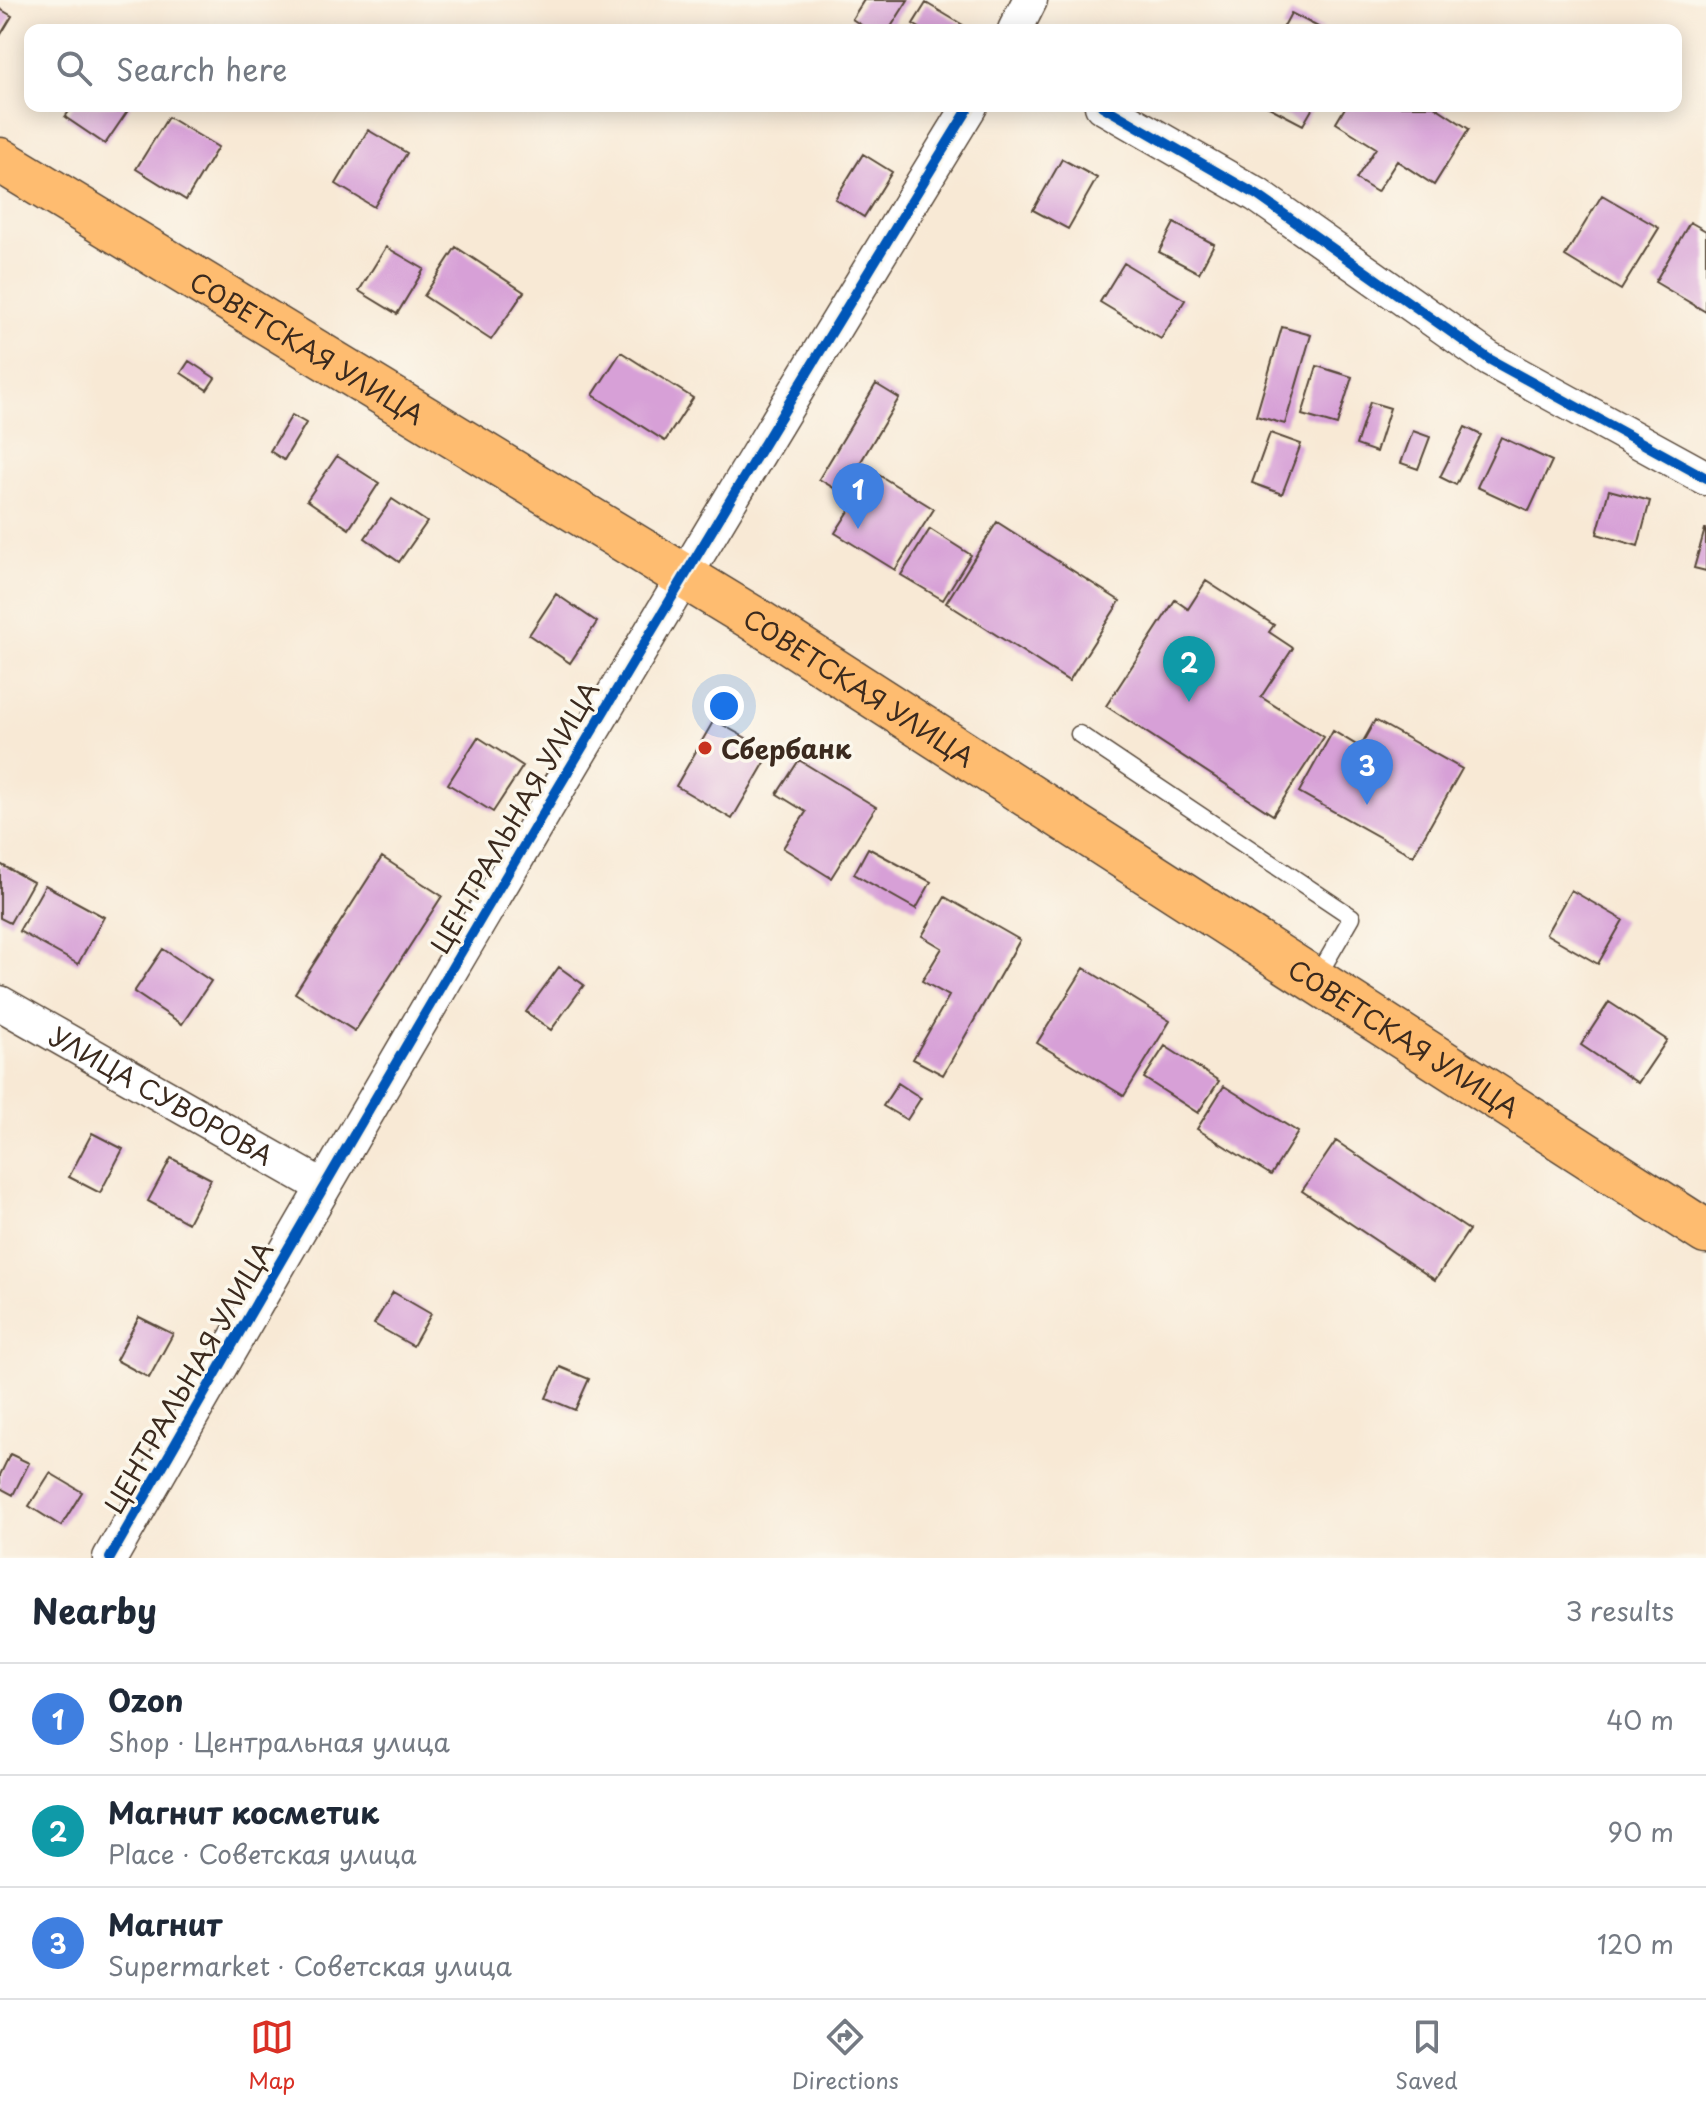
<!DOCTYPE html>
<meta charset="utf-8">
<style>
body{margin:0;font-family:"Playpen Sans",sans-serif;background:#f6f6f7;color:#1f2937}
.you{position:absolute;left:724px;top:706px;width:28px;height:28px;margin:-20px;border:6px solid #fff;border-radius:50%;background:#1a73e8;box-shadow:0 0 0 12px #1a73e833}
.badge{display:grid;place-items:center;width:52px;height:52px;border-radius:50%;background:#d93025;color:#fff;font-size:26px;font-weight:700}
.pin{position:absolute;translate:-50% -66px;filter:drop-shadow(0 2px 4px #0008)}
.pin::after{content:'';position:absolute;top:42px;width:28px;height:24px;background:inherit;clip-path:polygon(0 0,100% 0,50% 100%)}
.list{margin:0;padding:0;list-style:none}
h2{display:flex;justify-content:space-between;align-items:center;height:104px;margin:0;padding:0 32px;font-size:34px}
h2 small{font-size:26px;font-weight:400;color:#747a83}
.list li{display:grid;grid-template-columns:52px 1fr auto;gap:24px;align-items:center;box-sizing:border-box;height:112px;padding:0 32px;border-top:2px solid #e0e1e3}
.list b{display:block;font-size:30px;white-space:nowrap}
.list p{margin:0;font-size:26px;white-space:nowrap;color:#747a83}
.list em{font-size:26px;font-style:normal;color:#747a83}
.icon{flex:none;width:44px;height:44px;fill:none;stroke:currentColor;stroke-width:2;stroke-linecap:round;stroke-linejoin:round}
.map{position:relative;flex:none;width:1706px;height:1558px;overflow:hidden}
.search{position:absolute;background:#fff;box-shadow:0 4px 20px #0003;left:24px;right:24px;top:24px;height:88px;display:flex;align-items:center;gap:20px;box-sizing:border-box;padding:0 28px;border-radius:16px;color:#747a83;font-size:30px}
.sheet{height:440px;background:#fff}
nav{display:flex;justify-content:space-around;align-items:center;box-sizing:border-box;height:112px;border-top:2px solid #e0e1e3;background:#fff;font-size:22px;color:#747a83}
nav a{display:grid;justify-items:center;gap:4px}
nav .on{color:#d93025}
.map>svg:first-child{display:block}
.building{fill:#d7a0d7}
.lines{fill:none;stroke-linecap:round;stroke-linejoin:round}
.lane-casing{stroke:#574739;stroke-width:19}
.street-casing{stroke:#574739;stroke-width:37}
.highway-casing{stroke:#574739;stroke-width:47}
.lane{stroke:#fff;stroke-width:16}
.street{stroke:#fff;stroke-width:34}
.highway{stroke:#febc70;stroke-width:44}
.cycleway-casing{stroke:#fbf7ec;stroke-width:15}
.cycleway{stroke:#0057b8;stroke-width:10}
.poi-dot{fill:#c8321e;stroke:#fbf7ec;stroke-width:3}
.labels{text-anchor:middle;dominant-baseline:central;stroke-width:7;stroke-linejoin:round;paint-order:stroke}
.street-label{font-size:26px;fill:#3b2a1e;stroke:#fbf7ec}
.poi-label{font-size:26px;font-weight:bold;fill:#3b2a1e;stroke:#fbf7ec;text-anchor:start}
</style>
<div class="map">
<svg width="1706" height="1558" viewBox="0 0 1706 1558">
<rect width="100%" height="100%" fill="#fbf7ec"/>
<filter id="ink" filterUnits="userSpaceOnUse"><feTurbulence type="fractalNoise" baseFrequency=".0125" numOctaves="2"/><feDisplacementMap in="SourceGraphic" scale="16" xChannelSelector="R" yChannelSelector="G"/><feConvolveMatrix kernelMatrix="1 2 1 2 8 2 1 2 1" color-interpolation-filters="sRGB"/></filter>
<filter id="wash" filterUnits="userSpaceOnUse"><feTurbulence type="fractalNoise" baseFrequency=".006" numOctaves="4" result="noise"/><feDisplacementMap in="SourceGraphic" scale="32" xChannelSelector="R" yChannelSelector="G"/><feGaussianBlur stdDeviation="1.8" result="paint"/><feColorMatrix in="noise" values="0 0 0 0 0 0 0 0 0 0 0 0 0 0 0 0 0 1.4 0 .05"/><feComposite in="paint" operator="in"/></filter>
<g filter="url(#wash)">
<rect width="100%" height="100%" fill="#f8e9d5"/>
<g id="blocks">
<path class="building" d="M 864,0 L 908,0 L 889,30 L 869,30 L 852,19 Z
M 926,3 L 963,25 L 960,30 L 923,30 L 913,24 Z
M 0,9 L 12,16 L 0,36 Z
M 1291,13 L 1324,30 L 1282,30 Z
M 73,106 L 131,106 L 105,144 L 65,117 Z
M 1267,106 L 1314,106 L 1303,125 Z
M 1346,106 L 1434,106 L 1469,129 L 1434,185 L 1397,161 L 1377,192 L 1356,179 L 1376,148 L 1336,123 Z
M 168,117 L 218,147 L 186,200 L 136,169 Z
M 368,130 L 407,153 L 374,207 L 336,184 Z
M 863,154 L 892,172 L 864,217 L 835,199 Z
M 1062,159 L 1097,178 L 1068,229 L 1033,210 Z
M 1602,195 L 1659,228 L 1621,290 L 1565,256 Z
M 1690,222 L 1706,231 L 1706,312 L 1655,282 Z
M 1174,223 L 1214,244 L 1199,273 L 1159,252 Z
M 386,247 L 424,269 L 397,314 L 359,291 Z
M 456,247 L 524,292 L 491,340 L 424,296 Z
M 1124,263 L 1185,300 L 1161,339 L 1100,302 Z
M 1282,327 L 1311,335 L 1285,424 L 1256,416 Z
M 621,352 L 693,398 L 665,441 L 593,395 Z
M 189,361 L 215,378 L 207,390 L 181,373 Z
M 1317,366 L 1352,377 L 1337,425 L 1302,415 Z
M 876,384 L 899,398 L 842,493 L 819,479 Z
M 1370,402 L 1390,408 L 1376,452 L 1356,445 Z
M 292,415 L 306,423 L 284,460 L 270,451 Z
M 1465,427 L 1481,435 L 1456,485 L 1440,477 Z
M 1413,431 L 1430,437 L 1418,469 L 1401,463 Z
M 1270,433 L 1301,444 L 1282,494 L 1252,483 Z
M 1501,437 L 1552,461 L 1529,511 L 1477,487 Z
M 337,456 L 379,483 L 349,529 L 307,500 Z
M 874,472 L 934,509 L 895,570 L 835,533 Z
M 1609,490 L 1650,501 L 1638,546 L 1597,534 Z
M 392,499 L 427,522 L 399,562 L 365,538 Z
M 997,522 L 1120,601 L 1069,681 L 946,603 Z
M 930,529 L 971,555 L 943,600 L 901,575 Z
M 1705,529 L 1706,529 L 1706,571 L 1694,568 Z
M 1206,581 L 1274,625 L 1269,632 L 1293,648 L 1261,697 L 1324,737 L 1273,815 L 1106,706 L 1175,600 L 1188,609 Z
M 556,594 L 597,622 L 570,663 L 529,635 Z
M 714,720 L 771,752 L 732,819 L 676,786 Z
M 1375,720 L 1462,769 L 1413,856 L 1299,792 L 1333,731 L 1360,747 Z
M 478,737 L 523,766 L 493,812 L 448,784 Z
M 799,760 L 876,807 L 831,878 L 783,848 L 806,812 L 777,794 Z
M 868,848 L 931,882 L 916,909 L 854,874 Z
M 382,857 L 442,896 L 355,1031 L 295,993 Z
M 0,864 L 33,882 L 10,923 L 0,918 Z
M 45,885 L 104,917 L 78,964 L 19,931 Z
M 1571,890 L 1623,920 L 1598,964 L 1546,934 Z
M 945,897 L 1020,940 L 943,1075 L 913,1059 L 949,996 L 922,981 L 942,948 L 922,936 Z
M 163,949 L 211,981 L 182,1024 L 134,992 Z
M 559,967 L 584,985 L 551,1030 L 526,1012 Z
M 1084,968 L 1170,1021 L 1124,1096 L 1037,1043 Z
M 1609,1002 L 1667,1040 L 1638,1083 L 1581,1045 Z
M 1165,1046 L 1219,1081 L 1198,1113 L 1144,1078 Z
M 898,1083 L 921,1098 L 907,1120 L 883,1106 Z
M 1224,1086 L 1298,1132 L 1271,1175 L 1197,1129 Z
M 92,1133 L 123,1149 L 100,1193 L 69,1177 Z
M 1336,1141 L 1469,1230 L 1435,1280 L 1302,1191 Z
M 171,1158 L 211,1179 L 188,1223 L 148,1201 Z
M 393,1292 L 431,1314 L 413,1346 L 374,1324 Z
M 139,1317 L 173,1334 L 149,1378 L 116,1360 Z
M 560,1367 L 589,1379 L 575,1410 L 546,1398 Z
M 10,1454 L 29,1463 L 13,1495 L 0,1488 L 0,1475 Z
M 50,1473 L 82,1492 L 61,1526 L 29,1506 Z"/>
</g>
</g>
<g filter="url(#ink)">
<use href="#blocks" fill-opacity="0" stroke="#574739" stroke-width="2"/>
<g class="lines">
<defs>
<path id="lane" d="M 1079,734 L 1352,917 L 1316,979"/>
<g id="street">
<path d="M 1015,30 L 1030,0"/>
<path d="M 1102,106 L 1257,195 L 1489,359 L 1706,478"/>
<path id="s1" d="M 0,1003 L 322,1186"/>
<path d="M 110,1558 C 389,1069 675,586 970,106"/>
</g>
<g id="highway">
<path id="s2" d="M 0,160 L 751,617 L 1706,1232"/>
</g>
</defs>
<use href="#lane" class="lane-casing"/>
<use href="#street" class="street-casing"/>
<use href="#highway" class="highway-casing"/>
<use href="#lane" class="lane"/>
<use href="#street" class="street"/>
<use href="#highway" class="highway"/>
<defs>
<path id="cycleway" d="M 1102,106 L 1257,195 L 1489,359 L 1706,478
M 110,1558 C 389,1069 675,586 970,106"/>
</defs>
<use href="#cycleway" class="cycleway-casing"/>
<use href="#cycleway" class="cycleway"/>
</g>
</g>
<circle class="poi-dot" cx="705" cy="748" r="8"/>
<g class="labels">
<g class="street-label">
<text stroke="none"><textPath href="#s2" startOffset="360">СОВЕТСКАЯ УЛИЦА</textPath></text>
<text stroke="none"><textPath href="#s2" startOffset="1008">СОВЕТСКАЯ УЛИЦА</textPath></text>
<text transform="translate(514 817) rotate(-60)">ЦЕНТРАЛЬНАЯ УЛИЦА</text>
<text stroke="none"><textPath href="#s2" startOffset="1656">СОВЕТСКАЯ УЛИЦА</textPath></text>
<text stroke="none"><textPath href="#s1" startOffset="186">УЛИЦА СУВОРОВА</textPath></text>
<text transform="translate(188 1377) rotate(-60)">ЦЕНТРАЛЬНАЯ УЛИЦА</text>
</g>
<g class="poi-label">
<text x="721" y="748">Сбербанк</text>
</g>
</g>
</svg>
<div class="you"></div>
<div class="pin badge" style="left:858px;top:529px;background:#3f7fe0">1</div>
<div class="pin badge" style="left:1189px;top:702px;background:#0f9aa8">2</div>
<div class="pin badge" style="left:1367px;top:805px;background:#3f7fe0">3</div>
<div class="search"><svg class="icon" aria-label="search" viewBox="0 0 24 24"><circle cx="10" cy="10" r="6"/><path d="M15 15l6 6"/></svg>Search here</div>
</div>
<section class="sheet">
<h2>Nearby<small>3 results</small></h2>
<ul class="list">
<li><span class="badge" style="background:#3f7fe0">1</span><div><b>Ozon</b><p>Shop · Центральная улица</p></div><em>40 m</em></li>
<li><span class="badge" style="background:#0f9aa8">2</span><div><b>Магнит косметик</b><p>Place · Советская улица</p></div><em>90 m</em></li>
<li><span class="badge" style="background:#3f7fe0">3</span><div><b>Магнит</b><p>Supermarket · Советская улица</p></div><em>120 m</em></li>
</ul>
</section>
<nav>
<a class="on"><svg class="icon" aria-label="map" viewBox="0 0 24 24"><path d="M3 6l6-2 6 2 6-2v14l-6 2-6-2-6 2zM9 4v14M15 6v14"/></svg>Map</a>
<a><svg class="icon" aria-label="directions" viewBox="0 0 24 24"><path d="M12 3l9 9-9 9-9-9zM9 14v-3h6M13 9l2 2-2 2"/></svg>Directions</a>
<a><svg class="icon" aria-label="saved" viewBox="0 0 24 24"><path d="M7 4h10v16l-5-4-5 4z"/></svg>Saved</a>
</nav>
